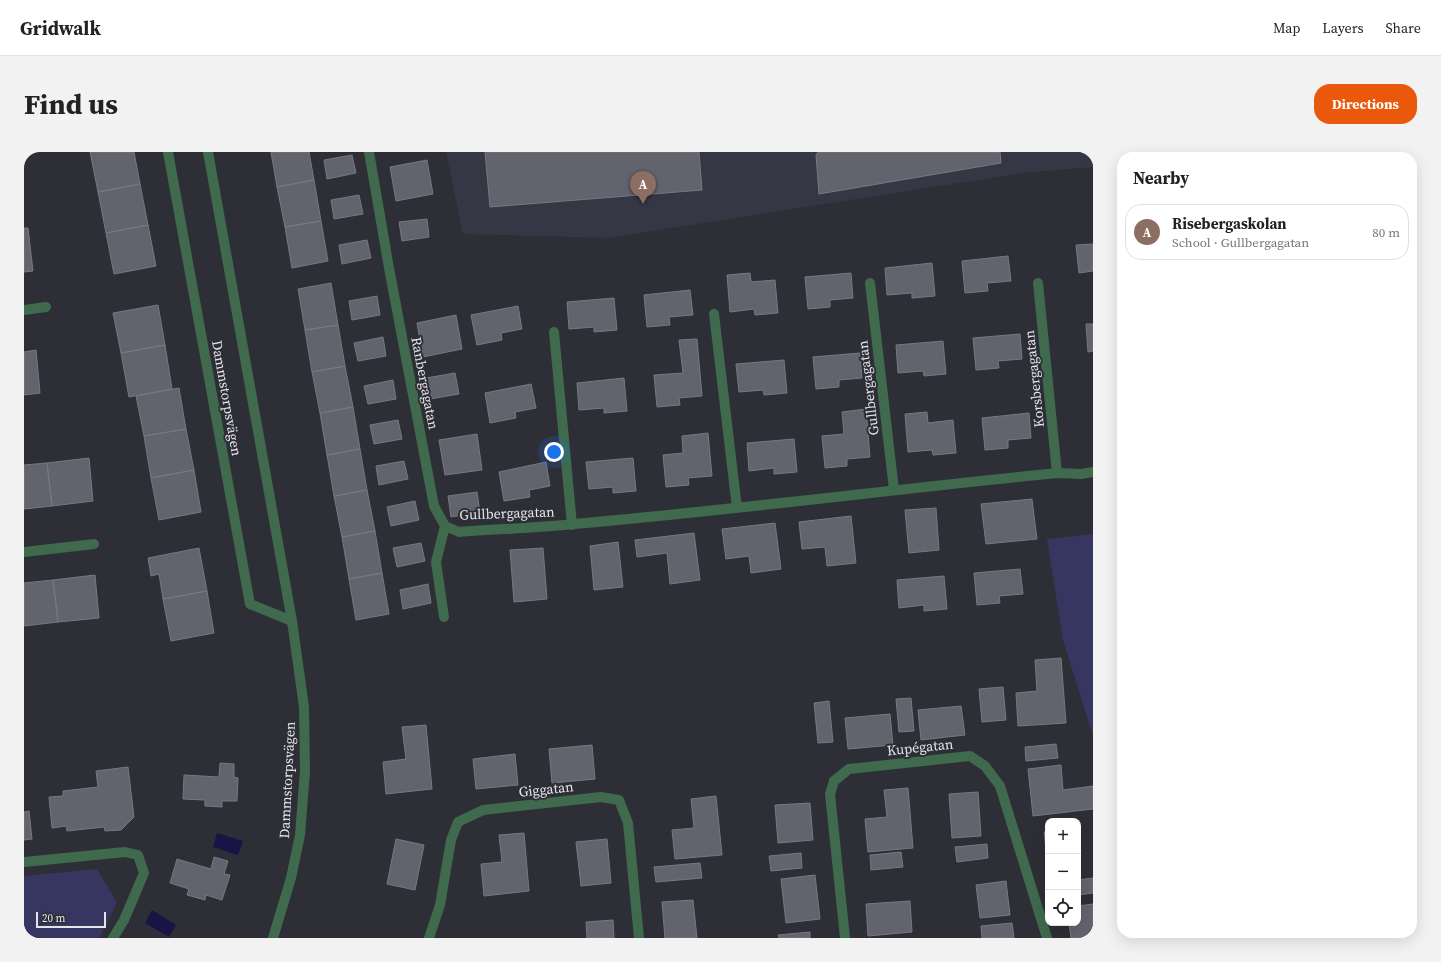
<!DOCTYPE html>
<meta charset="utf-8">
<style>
body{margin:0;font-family:"Source Serif 4",serif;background:#f2f2f2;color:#222}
.controls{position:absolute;right:12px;bottom:12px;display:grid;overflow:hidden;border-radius:8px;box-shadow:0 4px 16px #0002}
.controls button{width:36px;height:36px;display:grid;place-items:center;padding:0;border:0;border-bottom:1px solid #e0e0e0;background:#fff;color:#222;font:20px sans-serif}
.scale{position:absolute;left:12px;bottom:10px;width:70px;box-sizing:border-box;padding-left:4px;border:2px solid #e4e4ea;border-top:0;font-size:11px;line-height:14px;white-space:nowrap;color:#e4e4ea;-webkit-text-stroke:3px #2e2e36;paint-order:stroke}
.you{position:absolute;left:530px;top:300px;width:14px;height:14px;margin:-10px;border:3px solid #fff;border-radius:50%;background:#1a73e8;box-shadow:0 0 0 6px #1a73e833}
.badge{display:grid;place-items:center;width:26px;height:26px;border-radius:50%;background:#ea580c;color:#fff;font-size:13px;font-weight:700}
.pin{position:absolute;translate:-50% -33px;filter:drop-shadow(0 1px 2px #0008)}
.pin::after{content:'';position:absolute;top:21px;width:14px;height:12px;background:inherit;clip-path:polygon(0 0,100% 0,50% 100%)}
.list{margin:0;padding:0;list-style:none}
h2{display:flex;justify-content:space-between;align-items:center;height:52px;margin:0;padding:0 16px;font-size:17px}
h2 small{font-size:13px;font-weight:400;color:#767676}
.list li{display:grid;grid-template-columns:26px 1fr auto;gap:12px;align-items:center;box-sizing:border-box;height:56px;margin:0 8px 8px;padding:0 8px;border:1px solid #e0e0e0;border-radius:16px}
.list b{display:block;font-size:15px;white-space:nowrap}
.list p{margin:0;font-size:13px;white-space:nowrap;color:#767676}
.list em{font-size:13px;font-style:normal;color:#767676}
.icon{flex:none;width:22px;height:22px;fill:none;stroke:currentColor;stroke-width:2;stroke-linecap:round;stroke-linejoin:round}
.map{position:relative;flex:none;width:1069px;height:786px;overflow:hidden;border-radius:16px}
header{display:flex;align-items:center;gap:24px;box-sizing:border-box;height:56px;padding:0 20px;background:#fff;border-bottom:1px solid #e0e0e0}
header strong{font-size:19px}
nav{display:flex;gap:22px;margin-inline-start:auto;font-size:14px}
.intro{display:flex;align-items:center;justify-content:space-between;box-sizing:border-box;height:96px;padding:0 24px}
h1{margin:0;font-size:28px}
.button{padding:10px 18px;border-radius:16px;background:#ea580c;color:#fff;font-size:14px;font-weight:700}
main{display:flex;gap:24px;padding:0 24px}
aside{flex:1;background:#fff;border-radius:16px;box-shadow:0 4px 16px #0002}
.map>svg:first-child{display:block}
.built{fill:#363745}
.green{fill:#373661}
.water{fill:#1a1345}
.building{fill:#63636d;stroke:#787882}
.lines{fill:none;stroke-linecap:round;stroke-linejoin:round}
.minor{stroke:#3f6a4d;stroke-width:10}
.labels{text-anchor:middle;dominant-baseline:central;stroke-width:4;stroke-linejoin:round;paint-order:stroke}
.street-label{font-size:14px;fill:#e4e4ea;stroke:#2e2e36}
</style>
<header>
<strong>Gridwalk</strong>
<nav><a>Map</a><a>Layers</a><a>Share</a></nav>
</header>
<div class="intro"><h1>Find us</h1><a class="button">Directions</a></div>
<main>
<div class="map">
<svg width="1069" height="786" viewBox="0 0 1069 786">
<rect width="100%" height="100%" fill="#2e2e36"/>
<path class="built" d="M 422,0 L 1069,0 L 1069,15 L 998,21 L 584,86 L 439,82 Z"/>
<path class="green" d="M 1069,382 L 1069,584 L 1039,488 L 1023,387 Z
M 73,717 L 93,751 L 75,786 L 0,786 L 0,724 Z"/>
<path class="water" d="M 193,681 L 219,689 L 214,703 L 189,695 Z
M 128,758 L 152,773 L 145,785 L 121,771 Z"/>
<path class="building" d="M 66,0 L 110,0 L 116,32 L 74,40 Z
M 247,0 L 285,0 L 290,28 L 253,35 Z
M 461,0 L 675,0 L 678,38 L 466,55 Z
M 794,0 L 976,0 L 977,11 L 795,42 L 792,3 Z
M 328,3 L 332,21 L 303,27 L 300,8 Z
M 403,8 L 409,42 L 372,49 L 366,15 Z
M 290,28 L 297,69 L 261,75 L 253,35 Z
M 116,32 L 124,73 L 82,81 L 74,40 Z
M 335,43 L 339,62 L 310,67 L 307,48 Z
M 403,67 L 405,85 L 378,89 L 375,70 Z
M 297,69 L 304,109 L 268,116 L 261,75 Z
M 124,73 L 132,114 L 90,122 L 82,81 Z
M 0,76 L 4,76 L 9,119 L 0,120 Z
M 343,88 L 347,106 L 318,112 L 315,93 Z
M 1069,92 L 1069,119 L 1055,121 L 1052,93 Z
M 984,104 L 987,129 L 963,131 L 964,139 L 941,141 L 938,109 Z
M 908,111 L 911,144 L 888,146 L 888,141 L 863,143 L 861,116 Z
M 726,121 L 727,130 L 751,128 L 754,161 L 731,163 L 730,157 L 706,160 L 703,123 Z
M 827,121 L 829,146 L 806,148 L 806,155 L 784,157 L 781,125 Z
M 307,131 L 314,173 L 281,178 L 274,137 Z
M 666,138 L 669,163 L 645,165 L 646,173 L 623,175 L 620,143 Z
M 353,144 L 356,163 L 328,168 L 325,149 Z
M 590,146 L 593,178 L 570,180 L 570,175 L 545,177 L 543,150 Z
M 134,153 L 141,193 L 97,201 L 89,161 Z
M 494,154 L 498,177 L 477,181 L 478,188 L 453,193 L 447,163 Z
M 432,163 L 438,197 L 399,205 L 393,171 Z
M 1062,172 L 1069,172 L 1069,199 L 1064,200 Z
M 314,173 L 321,214 L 288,220 L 281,178 Z
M 996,182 L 998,207 L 974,209 L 975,216 L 952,218 L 949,186 Z
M 359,185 L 362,204 L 334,209 L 330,191 Z
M 673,187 L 678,244 L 655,246 L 656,253 L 633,255 L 630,223 L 659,221 L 655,188 Z
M 919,189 L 922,222 L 900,224 L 899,219 L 874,221 L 872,193 Z
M 141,193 L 148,237 L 105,245 L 97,201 Z
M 12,198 L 16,241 L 0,243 L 0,200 Z
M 836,201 L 838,226 L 815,228 L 815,235 L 792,237 L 789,205 Z
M 760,208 L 763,241 L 740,243 L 739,238 L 715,240 L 712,212 Z
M 321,214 L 329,255 L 296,261 L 288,220 Z
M 431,221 L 435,242 L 406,247 L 402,226 Z
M 600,226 L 603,259 L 580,261 L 580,256 L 555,258 L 553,231 Z
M 369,228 L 372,247 L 344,252 L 340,234 Z
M 507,232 L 512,256 L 491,260 L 492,266 L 466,271 L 461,241 Z
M 155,236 L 162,277 L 120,284 L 112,244 Z
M 329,255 L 336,297 L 303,303 L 296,261 Z
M 842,257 L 846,305 L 823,307 L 823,314 L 801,316 L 798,284 L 820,282 L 818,260 Z
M 903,260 L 904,271 L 929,268 L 932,301 L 909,303 L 908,298 L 884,300 L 881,262 Z
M 1005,261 L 1007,286 L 984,288 L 984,296 L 961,298 L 958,266 Z
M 374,268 L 378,287 L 350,292 L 346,273 Z
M 162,277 L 170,318 L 127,326 L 120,284 Z
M 684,281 L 688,324 L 664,326 L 665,333 L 642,335 L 639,303 L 659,301 L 658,284 Z
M 453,282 L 458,318 L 421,323 L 415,288 Z
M 770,287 L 773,320 L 750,322 L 750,316 L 725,319 L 723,291 Z
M 336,297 L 343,338 L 310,344 L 303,303 Z
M 65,306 L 69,349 L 28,354 L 23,311 Z
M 609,306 L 612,339 L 589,341 L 589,335 L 565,337 L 562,310 Z
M 380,309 L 384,327 L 355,333 L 352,314 Z
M 522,310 L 526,334 L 505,338 L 506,345 L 480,349 L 475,320 Z
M 23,311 L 28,354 L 0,357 L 0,313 Z
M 170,318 L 177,360 L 135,368 L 127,326 Z
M 343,338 L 351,379 L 318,385 L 310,344 Z
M 453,340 L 456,360 L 427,365 L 424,344 Z
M 1008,347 L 1013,387 L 962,392 L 957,352 Z
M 391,349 L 395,368 L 367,374 L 363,355 Z
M 912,356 L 915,398 L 885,401 L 881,358 Z
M 827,364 L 832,411 L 803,414 L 801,395 L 778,397 L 775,370 Z
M 751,371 L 757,417 L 727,421 L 725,404 L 702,407 L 698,377 Z
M 351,379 L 358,421 L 325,427 L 318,385 Z
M 670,381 L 676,428 L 646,432 L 643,401 L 613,405 L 611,388 Z
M 594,390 L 599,435 L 570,438 L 566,394 Z
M 397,391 L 401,409 L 373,415 L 369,396 Z
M 175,396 L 183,439 L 139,447 L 135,422 L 127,424 L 124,406 Z
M 519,396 L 523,447 L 490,450 L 486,398 Z
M 996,417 L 999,442 L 975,444 L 976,451 L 953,453 L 950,421 Z
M 358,421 L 365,462 L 332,468 L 325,427 Z
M 71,423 L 75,466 L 34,470 L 29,428 Z
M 920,424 L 923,457 L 900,459 L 900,453 L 875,456 L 873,428 Z
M 29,428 L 34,470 L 0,474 L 0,431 Z
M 404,432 L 407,451 L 379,457 L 376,438 Z
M 183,439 L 190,481 L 147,489 L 139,447 Z
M 1037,506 L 1042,571 L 994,574 L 992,541 L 1013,539 L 1011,508 Z
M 979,535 L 982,568 L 958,570 L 955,537 Z
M 887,546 L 890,579 L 875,580 L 872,547 Z
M 805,549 L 809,590 L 794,591 L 790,551 Z
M 937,554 L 941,583 L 897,588 L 894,558 Z
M 866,562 L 869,593 L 824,597 L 821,566 Z
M 402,573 L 408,637 L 362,642 L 359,610 L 382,607 L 378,575 Z
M 1032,592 L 1034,606 L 1002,609 L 1001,595 Z
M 568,593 L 571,627 L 528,631 L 525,597 Z
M 491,602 L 494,633 L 452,637 L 449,607 Z
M 196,611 L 210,612 L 210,625 L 214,626 L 213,649 L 198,649 L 198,655 L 181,654 L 181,648 L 159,647 L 160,623 L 195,625 Z
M 1037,613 L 1039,638 L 1069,634 L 1069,657 L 1009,664 L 1004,617 Z
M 104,615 L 110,665 L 97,678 L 81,679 L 80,675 L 43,679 L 42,674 L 28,676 L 25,645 L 39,644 L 39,639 L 74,635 L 72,619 Z
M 884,636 L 889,696 L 844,700 L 841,667 L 863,665 L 860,638 Z
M 954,640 L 957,684 L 928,686 L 925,642 Z
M 692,644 L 698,703 L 651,707 L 648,678 L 670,676 L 667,647 Z
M 786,651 L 789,688 L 754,691 L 751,653 Z
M 5,659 L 8,687 L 0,688 L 0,660 Z
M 1024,679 L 1024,714 L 1020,680 Z
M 500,681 L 505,739 L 460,744 L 457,712 L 478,710 L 475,683 Z
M 372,687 L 400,693 L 391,738 L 363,732 Z
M 583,687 L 587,731 L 557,734 L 552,690 Z
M 963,692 L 964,706 L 933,710 L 931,695 Z
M 877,700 L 879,715 L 847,718 L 846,703 Z
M 777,701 L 778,716 L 747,719 L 745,704 Z
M 190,705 L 204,709 L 200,722 L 206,723 L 198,748 L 182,743 L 181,748 L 163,743 L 165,737 L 146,731 L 153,707 L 187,717 Z
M 676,711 L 678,726 L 632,730 L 630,715 Z
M 791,723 L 796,767 L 762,771 L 757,727 Z
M 1069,726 L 1069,741 L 1054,743 L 1054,728 Z
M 982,729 L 986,763 L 956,766 L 952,733 Z
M 669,748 L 673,786 L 641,786 L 638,750 Z
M 886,749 L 888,780 L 844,784 L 842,752 Z
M 1069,752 L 1069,786 L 1047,786 L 1045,771 L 1054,771 L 1054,754 Z
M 589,768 L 590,786 L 563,786 L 562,770 Z
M 988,771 L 990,786 L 958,786 L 957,774 Z
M 786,780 L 786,786 L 755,786 L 754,783 Z"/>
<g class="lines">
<path class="minor" d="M 144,0 L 226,452 L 268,469
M 184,0 L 268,469 L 280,555 L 281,619 L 276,683 L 267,726 L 249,786
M 345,0 L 365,116 L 410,354 L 421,374 L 412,410 L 420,465
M 846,131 L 870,338
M 1014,131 L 1033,321
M 0,158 L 22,155
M 690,162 L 713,356
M 530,180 L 548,373
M 421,374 L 435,380 C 474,377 512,376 550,372 C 711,358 872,337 1033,321 L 1057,322 L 1069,320
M 0,400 L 70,392
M 0,710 L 101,700 L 114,703 L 120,721 L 100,768 L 89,786
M 405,786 L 416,753 L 427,688 L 434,670 L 459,658 L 577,645 L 595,648 L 604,671 L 615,786
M 821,786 L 806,642 L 810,629 L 825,617 L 946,604 L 961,614 L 976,634 L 1023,786"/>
</g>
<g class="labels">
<g class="street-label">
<text transform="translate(1010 227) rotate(-96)">Korsbergagatan</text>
<text transform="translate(401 231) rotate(79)">Ranbergagatan</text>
<text transform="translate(844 236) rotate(-97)">Gullbergagatan</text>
<text transform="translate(203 246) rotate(80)">Dammstorpsvägen</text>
<text transform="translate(483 361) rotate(-2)">Gullbergagatan</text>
<text transform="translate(896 595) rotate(-6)">Kupégatan</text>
<text transform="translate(263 628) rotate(-87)">Dammstorpsvägen</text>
<text transform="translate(522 637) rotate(-6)">Giggatan</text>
</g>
</g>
</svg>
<div class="controls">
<button>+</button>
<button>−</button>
<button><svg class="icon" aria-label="locate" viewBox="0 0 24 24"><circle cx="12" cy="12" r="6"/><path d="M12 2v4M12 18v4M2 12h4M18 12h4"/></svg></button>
</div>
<div class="scale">20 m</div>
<div class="you"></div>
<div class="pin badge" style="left:619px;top:52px;background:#8d6e63">A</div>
</div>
<aside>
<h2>Nearby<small></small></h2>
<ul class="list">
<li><span class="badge" style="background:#8d6e63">A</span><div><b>Risebergaskolan</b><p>School · Gullbergagatan</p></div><em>80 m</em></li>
</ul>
</aside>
</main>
